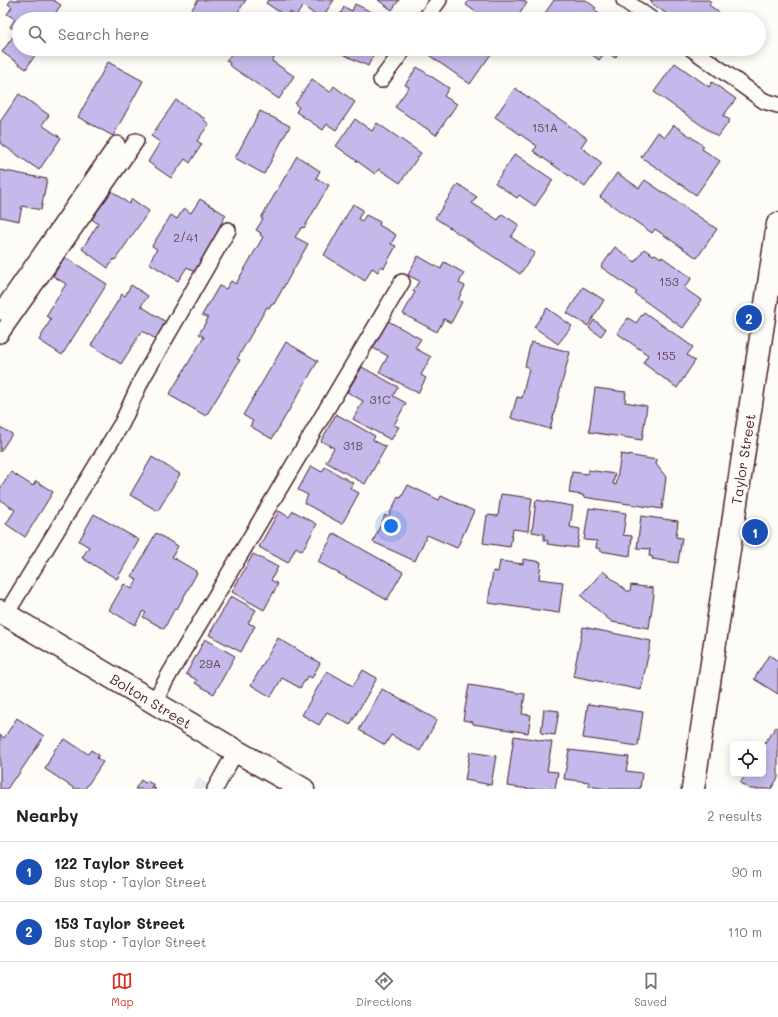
<!DOCTYPE html>
<meta charset="utf-8">
<style>
body{margin:0;font-family:Mali,sans-serif;background:#f6f6f6;color:#222}
.controls{position:absolute;right:12px;bottom:12px;display:grid;overflow:hidden;border-radius:6px;box-shadow:0 2px 10px #0003}
.controls button{width:36px;height:36px;display:grid;place-items:center;padding:0;border:0;border-bottom:1px solid #e0e0e0;background:#fff;color:#222;font:20px sans-serif}
.you{position:absolute;left:391px;top:526px;width:14px;height:14px;margin:-10px;border:3px solid #fff;border-radius:50%;background:#1a73e8;box-shadow:0 0 0 6px #1a73e833}
.badge{display:grid;place-items:center;width:26px;height:26px;border-radius:50%;background:#d93025;color:#fff;font-size:13px;font-weight:700}
.pin{position:absolute;translate:-50% -50%;border:2px solid #fff;box-shadow:0 1px 4px #0006}
.list{margin:0;padding:0;list-style:none}
h2{display:flex;justify-content:space-between;align-items:center;height:52px;margin:0;padding:0 16px;font-size:17px}
h2 small{font-size:13px;font-weight:400;color:#767676}
.list li{display:grid;grid-template-columns:26px 1fr auto;gap:12px;align-items:center;box-sizing:border-box;height:60px;padding:0 16px;border-top:1px solid #e0e0e0}
.list b{display:block;font-size:15px;white-space:nowrap}
.list p{margin:0;font-size:13px;white-space:nowrap;color:#767676}
.list em{font-size:13px;font-style:normal;color:#767676}
.icon{flex:none;width:22px;height:22px;fill:none;stroke:currentColor;stroke-width:2;stroke-linecap:round;stroke-linejoin:round}
.map{position:relative;flex:none;width:778px;height:789px;overflow:hidden}
.search{position:absolute;background:#fff;box-shadow:0 2px 10px #0003;left:12px;right:12px;top:12px;height:44px;display:flex;align-items:center;gap:10px;box-sizing:border-box;padding:0 14px;border-radius:22px;color:#767676;font-size:15px}
.sheet{height:172px;background:#fff}
nav{display:flex;justify-content:space-around;align-items:center;box-sizing:border-box;height:56px;border-top:1px solid #e0e0e0;background:#fff;font-size:11px;color:#767676}
nav a{display:grid;justify-items:center;gap:2px}
nav .on{color:#d93025}
.map>svg:first-child{display:block}
.built{fill:#ece8f3}
.building{fill:#c4b9ea;stroke:#4a1f2b}
.lines{fill:none;stroke-linecap:round;stroke-linejoin:round}
.service-casing{stroke:#4a1f2b;stroke-width:18}
.tertiary-casing{stroke:#4a1f2b;stroke-width:25}
.secondary-casing{stroke:#4a1f2b;stroke-width:25}
.service{stroke:#fdfcf7;stroke-width:15}
.tertiary{stroke:#fdfcf7;stroke-width:22}
.secondary{stroke:#fdfcf7;stroke-width:22}
.labels{text-anchor:middle;dominant-baseline:central;stroke-width:3;stroke-linejoin:round;paint-order:stroke}
.number-label{font-size:12px;fill:#68465b}
.street-label{font-size:14px;fill:#4a1f2b;stroke:#fdfcf7}
</style>
<div class="map">
<svg width="778" height="789" viewBox="0 0 778 789">
<rect width="100%" height="100%" fill="#fdfcf7"/>
<filter id="ink" filterUnits="userSpaceOnUse"><feTurbulence type="fractalNoise" baseFrequency=".025" numOctaves="2"/><feDisplacementMap in="SourceGraphic" scale="8" xChannelSelector="R" yChannelSelector="G"/><feConvolveMatrix kernelMatrix="1 2 1 2 8 2 1 2 1" color-interpolation-filters="sRGB"/></filter>
<g filter="url(#ink)">
<path class="built" d="M 198,778 L 217,789 L 192,789 Z"/>
<path class="building" d="M 11,0 L 53,0 L 61,5 L 56,12 L 62,16 L 60,19 L 19,19 L 19,49 L 39,49 L 26,69 L 2,52 L 17,31 L 10,27 L 15,19 L 7,14 L 12,7 L 8,4 Z
M 198,0 L 246,0 L 233,19 L 187,19 L 186,18 Z
M 268,0 L 334,0 L 321,19 L 303,6 L 296,16 L 290,12 L 287,17 L 266,3 Z
M 378,0 L 399,0 L 392,10 Z
M 469,0 L 522,0 L 527,3 L 516,19 L 486,19 L 466,5 Z
M 554,0 L 586,0 L 596,8 L 594,10 L 606,19 L 608,16 L 611,19 L 541,19 Z
M 650,0 L 709,0 L 711,2 L 709,5 L 724,16 L 722,19 L 674,19 L 651,3 L 652,1 Z
M 355,4 L 386,19 L 338,19 L 344,7 L 352,11 Z
M 235,49 L 280,49 L 272,61 L 294,76 L 279,99 L 229,65 L 230,63 L 226,61 Z
M 337,49 L 376,49 L 368,66 L 336,51 Z
M 435,49 L 484,49 L 491,54 L 470,84 L 430,56 Z
M 584,49 L 621,49 L 615,58 L 606,51 L 599,60 Z
M 726,49 L 737,49 L 733,54 Z
M 108,62 L 143,81 L 113,136 L 78,117 Z
M 675,63 L 709,87 L 712,82 L 736,99 L 723,116 L 730,120 L 718,137 L 654,92 Z
M 417,67 L 449,88 L 444,96 L 457,104 L 436,135 L 395,107 L 409,87 L 405,85 Z
M 312,79 L 330,92 L 334,86 L 355,102 L 336,130 L 327,124 L 323,130 L 296,112 L 299,107 L 295,104 Z
M 515,88 L 587,138 L 581,147 L 602,163 L 585,187 L 533,151 L 537,146 L 495,117 Z
M 19,94 L 49,115 L 42,125 L 61,138 L 39,170 L 0,143 L 0,122 Z
M 176,100 L 205,119 L 204,120 L 209,124 L 197,141 L 202,144 L 190,163 L 185,159 L 171,178 L 148,162 L 160,142 L 151,136 Z
M 260,111 L 290,126 L 264,174 L 235,158 Z
M 355,119 L 372,131 L 377,123 L 421,153 L 400,183 L 379,169 L 375,174 L 336,146 Z
M 674,125 L 704,146 L 702,149 L 720,161 L 696,195 L 641,157 L 658,132 L 665,137 Z
M 515,154 L 553,180 L 535,206 L 519,195 L 517,198 L 495,183 Z
M 297,156 L 320,171 L 316,178 L 329,185 L 304,228 L 302,227 L 295,237 L 308,244 L 274,304 L 272,303 L 269,308 L 267,307 L 237,359 L 240,360 L 206,416 L 169,395 L 204,337 L 199,334 L 208,318 L 202,315 L 219,286 L 226,289 L 231,281 L 236,284 L 237,282 L 263,237 L 260,235 L 261,233 L 256,230 L 263,219 L 261,218 Z
M 0,170 L 47,179 L 41,210 L 22,206 L 19,221 L 0,217 Z
M 617,173 L 639,188 L 645,180 L 717,229 L 697,258 L 655,229 L 652,233 L 600,197 Z
M 458,184 L 477,197 L 472,203 L 498,220 L 502,214 L 519,225 L 511,237 L 535,253 L 520,274 L 435,218 Z
M 112,191 L 129,204 L 132,199 L 149,211 L 115,260 L 114,259 L 108,268 L 82,249 L 98,224 L 92,219 Z
M 200,199 L 226,215 L 218,229 L 223,232 L 197,273 L 187,267 L 178,281 L 149,263 L 157,249 L 152,246 L 171,215 L 177,219 L 184,208 L 191,213 Z
M 353,204 L 363,210 L 358,219 L 362,221 L 366,215 L 380,222 L 379,225 L 396,235 L 391,244 L 396,246 L 384,268 L 381,266 L 378,272 L 372,268 L 365,281 L 324,255 Z
M 615,247 L 635,262 L 644,249 L 653,255 L 655,254 L 661,258 L 662,257 L 692,278 L 684,288 L 701,300 L 698,304 L 699,305 L 683,328 L 635,294 L 637,292 L 601,267 Z
M 418,256 L 441,269 L 444,262 L 464,273 L 459,283 L 465,286 L 458,300 L 462,302 L 451,323 L 444,319 L 437,332 L 403,314 L 415,292 L 413,291 L 419,281 L 408,275 Z
M 65,257 L 107,284 L 62,355 L 39,340 L 51,319 L 46,316 L 66,284 L 53,276 Z
M 131,285 L 148,296 L 141,306 L 166,322 L 156,339 L 142,331 L 121,364 L 91,345 L 122,294 L 125,296 Z
M 583,287 L 604,300 L 588,326 L 567,313 Z
M 547,308 L 572,326 L 558,344 L 534,327 Z
M 644,312 L 693,347 L 687,355 L 695,361 L 677,388 L 643,363 L 648,355 L 617,333 L 628,318 L 636,323 Z
M 594,320 L 606,329 L 601,336 L 589,328 Z
M 388,321 L 421,339 L 415,348 L 431,357 L 421,375 L 426,378 L 418,393 L 379,372 L 388,356 L 373,348 Z
M 286,342 L 318,361 L 272,439 L 250,426 L 253,421 L 243,415 Z
M 531,342 L 570,352 L 550,429 L 511,418 L 517,397 L 522,398 L 529,368 L 525,366 Z
M 362,367 L 398,387 L 393,396 L 406,403 L 394,425 L 399,427 L 391,440 L 353,419 L 363,401 L 347,392 Z
M 595,388 L 626,392 L 625,402 L 647,406 L 642,440 L 589,432 Z
M 336,414 L 375,436 L 373,440 L 386,447 L 365,484 L 326,462 L 334,448 L 321,441 Z
M 0,427 L 12,434 L 0,452 Z
M 621,454 L 657,460 L 656,464 L 666,477 L 662,509 L 583,497 L 583,495 L 569,493 L 572,472 L 587,474 L 588,470 L 615,474 L 613,484 L 616,485 Z
M 152,457 L 180,474 L 158,511 L 130,495 Z
M 311,466 L 322,472 L 325,467 L 353,483 L 350,488 L 359,493 L 342,524 L 304,503 L 308,495 L 298,490 Z
M 11,472 L 33,486 L 36,481 L 53,492 L 25,537 L 6,524 L 15,510 L 0,500 L 0,489 Z
M 408,485 L 439,500 L 441,496 L 474,511 L 457,548 L 427,535 L 415,561 L 373,542 L 385,515 L 388,517 L 398,497 L 401,498 Z
M 501,494 L 532,498 L 528,531 L 513,529 L 510,547 L 483,543 L 487,515 L 498,516 Z
M 536,500 L 573,506 L 570,527 L 580,529 L 577,548 L 547,544 L 548,541 L 544,540 L 544,534 L 532,532 Z
M 589,508 L 626,513 L 623,535 L 632,536 L 630,556 L 600,551 L 600,549 L 596,548 L 597,541 L 584,540 Z
M 279,511 L 289,517 L 293,511 L 317,524 L 302,551 L 296,547 L 288,563 L 259,547 Z
M 94,514 L 139,540 L 117,579 L 82,558 L 89,547 L 79,541 Z
M 641,516 L 678,521 L 676,537 L 682,538 L 678,563 L 652,559 L 653,557 L 649,556 L 650,549 L 637,548 Z
M 156,533 L 178,546 L 172,557 L 196,571 L 195,572 L 197,573 L 177,609 L 175,608 L 164,629 L 143,617 L 146,613 L 143,611 L 135,625 L 109,610 L 124,584 L 132,589 L 137,580 L 132,576 Z
M 334,533 L 403,572 L 387,600 L 318,562 Z
M 253,554 L 278,567 L 271,580 L 278,584 L 264,610 L 232,592 Z
M 523,559 L 541,562 L 539,579 L 563,582 L 559,613 L 488,603 L 493,571 L 498,572 L 500,561 L 523,564 Z
M 603,571 L 627,591 L 630,591 L 631,585 L 653,588 L 653,594 L 654,595 L 649,628 L 612,622 L 581,596 Z
M 231,596 L 256,610 L 248,623 L 255,626 L 241,652 L 209,635 Z
M 583,627 L 651,641 L 641,690 L 573,676 Z
M 278,638 L 320,663 L 312,678 L 308,676 L 300,688 L 282,678 L 271,697 L 251,685 Z
M 205,639 L 235,656 L 214,694 L 195,683 L 197,680 L 186,674 Z
M 769,655 L 778,661 L 778,694 L 754,679 Z
M 363,670 L 377,678 L 350,725 L 327,712 L 319,725 L 302,715 L 327,671 L 353,686 Z
M 469,685 L 525,694 L 522,714 L 531,715 L 528,733 L 473,724 L 473,722 L 463,720 Z
M 382,689 L 437,720 L 420,751 L 391,735 L 385,745 L 359,730 Z
M 588,704 L 643,712 L 638,746 L 583,738 Z
M 544,709 L 559,711 L 555,735 L 541,733 Z
M 17,718 L 44,736 L 16,778 L 15,777 L 7,789 L 0,789 L 0,735 L 4,738 Z
M 776,727 L 778,728 L 778,778 L 771,789 L 750,789 L 740,783 L 746,774 L 763,774 L 763,745 Z
M 514,736 L 552,742 L 547,771 L 558,772 L 555,789 L 529,789 L 507,786 Z
M 65,739 L 88,754 L 91,750 L 99,755 L 97,758 L 103,762 L 85,789 L 75,789 L 45,769 L 55,749 Z
M 569,750 L 629,757 L 626,771 L 642,773 L 640,789 L 606,789 L 589,786 L 589,782 L 564,779 Z
M 470,752 L 496,756 L 491,785 L 465,780 Z
M 141,780 L 145,783 L 147,781 L 154,785 L 152,787 L 156,789 L 135,789 Z"/>
<g class="lines">
<defs>
<path id="service" d="M 624,0 L 651,19
M 425,19 L 439,0
M 692,49 L 764,101 L 778,105
M 381,80 L 404,49
M 0,312 L 117,144
M 0,335 L 136,141
M 6,614 L 122,423 L 142,379 L 228,230
M 154,702 L 170,673 L 402,282
M 215,789 L 236,751"/>
<path id="tertiary" d="M 693,789 L 778,224"/>
<path id="secondary" d="M 0,611 L 236,751 L 303,789"/>
</defs>
<use href="#service" class="service-casing"/>
<use href="#tertiary" class="tertiary-casing"/>
<use href="#secondary" class="secondary-casing"/>
<use href="#service" class="service"/>
<use href="#tertiary" class="tertiary"/>
<use href="#secondary" class="secondary"/>
</g>
</g>
<g class="labels">
<g class="number-label">
<text x="545" y="127">151A</text>
<text x="186" y="237">2/41</text>
<text x="669" y="281">153</text>
<text x="666" y="355">155</text>
<text x="380" y="399">31C</text>
<text x="353" y="445">31B</text>
<text x="210" y="663">29A</text>
</g>
<g class="street-label">
<text transform="translate(743 459) rotate(-81)">Taylor Street</text>
<text transform="translate(151 701) rotate(31)">Bolton Street</text>
</g>
</g>
</svg>
<div class="controls">
<button><svg class="icon" aria-label="locate" viewBox="0 0 24 24"><circle cx="12" cy="12" r="6"/><path d="M12 2v4M12 18v4M2 12h4M18 12h4"/></svg></button>
</div>
<div class="you"></div>
<div class="pin badge" style="left:755px;top:532px;background:#1a4fb4">1</div>
<div class="pin badge" style="left:749px;top:318px;background:#1a4fb4">2</div>
<div class="search"><svg class="icon" aria-label="search" viewBox="0 0 24 24"><circle cx="10" cy="10" r="6"/><path d="M15 15l6 6"/></svg>Search here</div>
</div>
<section class="sheet">
<h2>Nearby<small>2 results</small></h2>
<ul class="list">
<li><span class="badge" style="background:#1a4fb4">1</span><div><b>122 Taylor Street</b><p>Bus stop · Taylor Street</p></div><em>90 m</em></li>
<li><span class="badge" style="background:#1a4fb4">2</span><div><b>153 Taylor Street</b><p>Bus stop · Taylor Street</p></div><em>110 m</em></li>
</ul>
</section>
<nav>
<a class="on"><svg class="icon" aria-label="map" viewBox="0 0 24 24"><path d="M3 6l6-2 6 2 6-2v14l-6 2-6-2-6 2zM9 4v14M15 6v14"/></svg>Map</a>
<a><svg class="icon" aria-label="directions" viewBox="0 0 24 24"><path d="M12 3l9 9-9 9-9-9zM9 14v-3h6M13 9l2 2-2 2"/></svg>Directions</a>
<a><svg class="icon" aria-label="saved" viewBox="0 0 24 24"><path d="M7 4h10v16l-5-4-5 4z"/></svg>Saved</a>
</nav>
